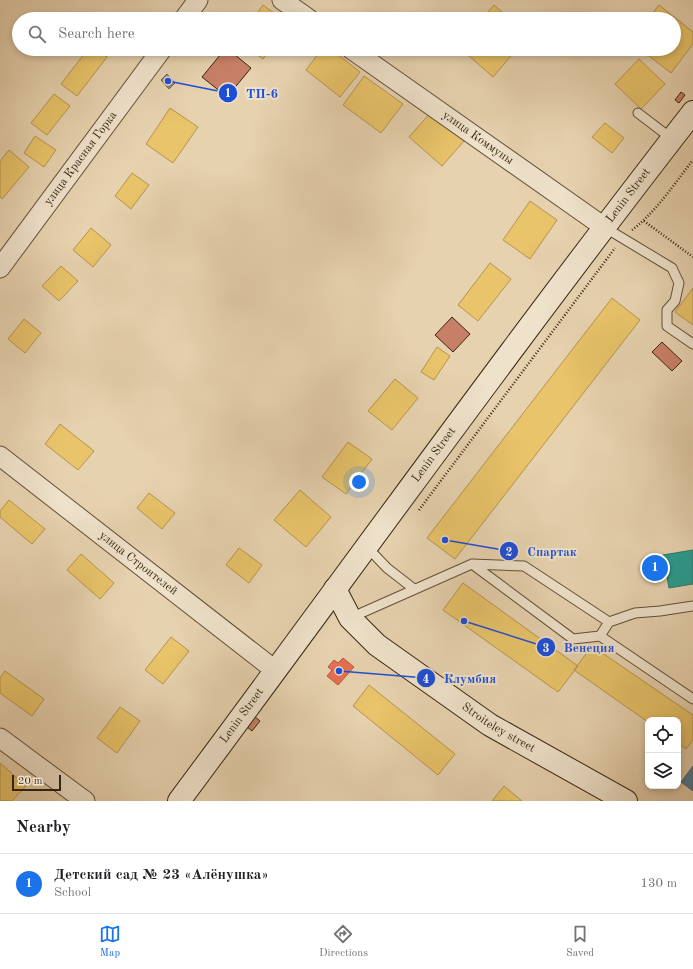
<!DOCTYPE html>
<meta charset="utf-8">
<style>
body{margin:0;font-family:"Old Standard TT",serif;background:#f2f2f2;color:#202124}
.controls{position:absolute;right:12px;bottom:12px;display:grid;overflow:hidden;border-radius:8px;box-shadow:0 2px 6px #0003}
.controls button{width:36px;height:36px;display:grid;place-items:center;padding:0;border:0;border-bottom:1px solid #e0e0e0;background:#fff;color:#202124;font:20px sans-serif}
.scale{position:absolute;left:12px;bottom:10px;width:49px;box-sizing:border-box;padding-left:4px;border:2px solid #362510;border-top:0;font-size:11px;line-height:14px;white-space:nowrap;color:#362510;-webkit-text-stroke:3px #efe2cb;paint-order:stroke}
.you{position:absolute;left:359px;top:482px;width:14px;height:14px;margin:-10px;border:3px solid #fff;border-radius:50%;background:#1a73e8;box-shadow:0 0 0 6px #1a73e833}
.badge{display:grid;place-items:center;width:26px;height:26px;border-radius:50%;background:#1a73e8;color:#fff;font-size:13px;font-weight:700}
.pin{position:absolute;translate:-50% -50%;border:2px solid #fff;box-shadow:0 1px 4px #0006}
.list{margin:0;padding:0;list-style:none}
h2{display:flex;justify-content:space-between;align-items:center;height:52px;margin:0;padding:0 16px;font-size:17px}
h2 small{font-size:13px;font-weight:400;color:#757577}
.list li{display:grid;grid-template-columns:26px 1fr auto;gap:12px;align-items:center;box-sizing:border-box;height:60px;padding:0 16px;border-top:1px solid #e0e0e0}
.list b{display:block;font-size:15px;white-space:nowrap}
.list p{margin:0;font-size:13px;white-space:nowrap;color:#757577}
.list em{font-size:13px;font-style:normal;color:#757577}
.icon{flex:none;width:22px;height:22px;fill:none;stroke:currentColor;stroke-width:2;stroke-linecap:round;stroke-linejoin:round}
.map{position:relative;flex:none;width:693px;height:801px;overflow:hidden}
.search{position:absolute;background:#fff;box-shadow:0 2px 6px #0003;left:12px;right:12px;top:12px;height:44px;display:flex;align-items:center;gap:10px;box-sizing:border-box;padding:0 14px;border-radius:22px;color:#757577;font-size:15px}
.sheet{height:112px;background:#fff}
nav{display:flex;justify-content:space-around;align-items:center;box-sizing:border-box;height:56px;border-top:1px solid #e0e0e0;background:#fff;font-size:11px;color:#757577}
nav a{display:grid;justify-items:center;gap:2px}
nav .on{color:#1a73e8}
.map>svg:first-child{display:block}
.homes{fill:#e9c46a;stroke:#b3944f}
.shops{fill:#e76f51;stroke:#b2593e}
.schools{fill:#2a9d8f;stroke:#2e7969}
.public{fill:#457b9d;stroke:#406173}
.industry{fill:#8a817c;stroke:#71655c}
.building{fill:#c87f67;stroke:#362510}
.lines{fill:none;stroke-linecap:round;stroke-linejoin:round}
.lane-casing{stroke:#625038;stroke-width:11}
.street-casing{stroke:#625038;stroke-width:21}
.secondary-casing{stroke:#362510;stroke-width:24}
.path{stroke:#362510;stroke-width:2.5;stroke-dasharray:1 2;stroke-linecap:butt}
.lane{stroke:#efe2cb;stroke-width:9}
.street{stroke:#efe2cb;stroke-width:19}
.secondary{stroke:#efe2cb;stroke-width:22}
.labels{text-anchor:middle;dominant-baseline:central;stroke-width:4;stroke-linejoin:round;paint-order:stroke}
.street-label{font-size:12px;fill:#362510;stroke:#efe2cb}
.leader{fill:none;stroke:#1d4ed8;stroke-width:1.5}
.callout-dot{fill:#1d4ed8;stroke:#efe2cb;stroke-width:1.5}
.mark-label{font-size:12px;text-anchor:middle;font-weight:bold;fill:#fff}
.callout-label{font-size:13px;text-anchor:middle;font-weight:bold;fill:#1d4ed8;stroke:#efe2cb;stroke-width:4;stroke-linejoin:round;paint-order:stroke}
</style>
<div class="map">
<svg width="693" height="801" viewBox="0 0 693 801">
<rect width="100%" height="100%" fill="#e7d2af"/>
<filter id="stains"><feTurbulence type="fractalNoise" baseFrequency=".005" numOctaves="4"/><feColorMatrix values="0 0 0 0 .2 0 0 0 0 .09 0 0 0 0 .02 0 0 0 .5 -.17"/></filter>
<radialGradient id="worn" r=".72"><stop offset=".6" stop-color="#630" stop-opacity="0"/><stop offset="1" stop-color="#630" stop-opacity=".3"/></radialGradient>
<path class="homes" d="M 263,5 L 282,19 L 253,19 Z
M 494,5 L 510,19 L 482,19 Z
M 659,5 L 693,32 L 693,44 L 671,73 L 640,49 L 674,49 L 674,19 L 648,19 Z
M 88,49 L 96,49 L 107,57 L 77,96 L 61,84 Z
M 249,49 L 270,49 L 263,59 Z
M 322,49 L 331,49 L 360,72 L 340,97 L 306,70 Z
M 461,49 L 517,49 L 493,77 Z
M 639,59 L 665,84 L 641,109 L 615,84 Z
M 364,76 L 403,104 L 381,133 L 343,105 Z
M 54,94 L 70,106 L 47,135 L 31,123 Z
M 170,108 L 198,127 L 173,163 L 146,144 Z
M 431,112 L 464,141 L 442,166 L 409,137 Z
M 605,123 L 624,138 L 612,153 L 592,137 Z
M 35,136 L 56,150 L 44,167 L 24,153 Z
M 9,150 L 29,167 L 2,199 L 0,197 L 0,161 Z
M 132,173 L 149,185 L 131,209 L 115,196 Z
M 530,201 L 557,220 L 530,259 L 503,240 Z
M 91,228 L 111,245 L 93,267 L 73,250 Z
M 490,263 L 511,279 L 478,321 L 458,305 Z
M 61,266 L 78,281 L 59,301 L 42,286 Z
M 693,288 L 693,325 L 675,312 Z
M 612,298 L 640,320 L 455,559 L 427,538 Z
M 24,319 L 41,333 L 25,353 L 8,339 Z
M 437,347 L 450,356 L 434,380 L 421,372 Z
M 395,379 L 418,398 L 392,430 L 368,411 Z
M 60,424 L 94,451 L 78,470 L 45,444 Z
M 348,442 L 372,459 L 346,494 L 322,477 Z
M 300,490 L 331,517 L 306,547 L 274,520 Z
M 149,493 L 175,513 L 162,529 L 137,508 Z
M 9,500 L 45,529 L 32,544 L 0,517 L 0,511 Z
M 239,548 L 262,565 L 249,583 L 226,565 Z
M 81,554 L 114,583 L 100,599 L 67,570 Z
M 463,583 L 578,666 L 558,692 L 443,610 Z
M 171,637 L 189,651 L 163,684 L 145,670 Z
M 592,646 L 693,715 L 693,740 L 686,749 L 678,743 L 678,720 L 648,720 L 648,722 L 574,670 Z
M 5,671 L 44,699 L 32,716 L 0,693 L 0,678 Z
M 369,685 L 455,754 L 438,775 L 353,706 Z
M 120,707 L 140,721 L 117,753 L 97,738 Z
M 0,763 L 26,786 L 12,801 L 0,801 Z
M 504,786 L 522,801 L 492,801 Z"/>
<path class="shops" d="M 343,658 L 354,667 L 338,685 L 327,676 L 332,670 L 328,667 L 334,660 L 338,663 Z"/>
<path class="schools" d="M 693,550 L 693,584 L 669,588 L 663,555 Z"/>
<path class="public" d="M 693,766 L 693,791 L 681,782 Z"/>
<path class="industry" d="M 167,74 L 175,83 L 169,89 L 161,80 Z"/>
<path class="building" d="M 225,49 L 228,49 L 251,68 L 227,97 L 202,77 Z
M 681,92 L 685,95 L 679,103 L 675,100 Z
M 452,317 L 470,334 L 453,352 L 435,335 Z
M 662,342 L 682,361 L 672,371 L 652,352 Z
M 254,716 L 260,721 L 252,731 L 246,726 Z"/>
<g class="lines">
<defs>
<path id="lane" d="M 638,113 L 672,139
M 604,227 L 672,268 L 679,283 L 675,301 L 667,310 L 667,326 L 693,344
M 366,546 L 387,568 L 414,589
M 472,564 L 524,566 L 609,622
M 350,618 L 472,564 L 573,639 L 600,636 L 693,699
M 600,636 L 609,622 L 635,613 L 660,611 L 693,606"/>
<g id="street">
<path d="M 282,0 L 309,19"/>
<path d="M 184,19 L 198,0"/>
<path id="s1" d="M 351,49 L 604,227"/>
<path id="s2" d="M 0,268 L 162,49"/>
<path id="s3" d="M 0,456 L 276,671"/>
<path d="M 0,738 L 85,801"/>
</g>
<g id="secondary">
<path id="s4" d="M 335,589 L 350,618 L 377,645 L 490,725 L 626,801"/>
<path id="s5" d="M 179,801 C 350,571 517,338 693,112"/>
</g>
</defs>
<use href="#lane" class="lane-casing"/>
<use href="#street" class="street-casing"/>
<use href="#secondary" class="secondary-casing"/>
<path class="path" d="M 644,221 L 693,257
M 632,230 C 657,211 674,184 693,160
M 419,510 L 615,248"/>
<use href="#lane" class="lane"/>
<use href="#street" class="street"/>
<use href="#secondary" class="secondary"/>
</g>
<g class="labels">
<g class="street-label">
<text stroke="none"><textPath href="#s1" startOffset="155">улица Коммуны</textPath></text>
<text stroke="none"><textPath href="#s2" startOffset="136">улица Красная Горка</textPath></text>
<text stroke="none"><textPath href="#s5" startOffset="754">Lenin Street</textPath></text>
<text stroke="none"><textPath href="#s5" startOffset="430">Lenin Street</textPath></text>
<text stroke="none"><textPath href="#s3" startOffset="175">улица Строителей</textPath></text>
<text stroke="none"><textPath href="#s5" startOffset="106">Lenin Street</textPath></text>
<text stroke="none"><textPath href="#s4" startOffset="218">Stroiteley street</textPath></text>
</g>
</g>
<path class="leader" d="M168 81L228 93M445 540L509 551M464 621L546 647M339 671L426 678"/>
<g class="callout-dot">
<circle cx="168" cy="81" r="4"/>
<circle cx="445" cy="540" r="4"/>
<circle cx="464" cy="621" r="4"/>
<circle cx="339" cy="671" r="4"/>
<circle cx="228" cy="93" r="10"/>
<circle cx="509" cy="551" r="10"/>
<circle cx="546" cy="647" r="10"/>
<circle cx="426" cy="678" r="10"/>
</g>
<g class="mark-label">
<text x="228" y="97">1</text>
<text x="509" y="556">2</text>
<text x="546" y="652">3</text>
<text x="426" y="683">4</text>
</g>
<g class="callout-label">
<text x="262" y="98">ТП-6</text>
<text x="552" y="556">Спартак</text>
<text x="589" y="652">Венеция</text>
<text x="470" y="683">Клумбия</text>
</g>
<rect width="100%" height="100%" filter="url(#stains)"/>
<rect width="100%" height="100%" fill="url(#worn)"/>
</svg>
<div class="controls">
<button><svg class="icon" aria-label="locate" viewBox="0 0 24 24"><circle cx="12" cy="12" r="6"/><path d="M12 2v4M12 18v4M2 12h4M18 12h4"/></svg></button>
<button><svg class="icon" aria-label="layers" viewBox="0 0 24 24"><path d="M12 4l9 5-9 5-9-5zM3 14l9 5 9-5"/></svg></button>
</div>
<div class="scale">20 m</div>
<div class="you"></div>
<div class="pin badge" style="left:655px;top:568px">1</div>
<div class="search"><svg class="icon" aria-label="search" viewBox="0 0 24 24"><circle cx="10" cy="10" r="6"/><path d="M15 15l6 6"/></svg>Search here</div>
</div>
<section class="sheet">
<h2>Nearby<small></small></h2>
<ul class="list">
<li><span class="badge">1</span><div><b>Детский сад № 23 «Алёнушка»</b><p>School</p></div><em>130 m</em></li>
</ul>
</section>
<nav>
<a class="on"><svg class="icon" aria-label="map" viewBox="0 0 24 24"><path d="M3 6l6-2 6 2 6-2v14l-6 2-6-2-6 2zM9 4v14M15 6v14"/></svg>Map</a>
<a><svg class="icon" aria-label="directions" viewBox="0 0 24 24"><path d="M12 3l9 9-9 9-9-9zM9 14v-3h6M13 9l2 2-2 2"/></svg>Directions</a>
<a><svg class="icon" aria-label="saved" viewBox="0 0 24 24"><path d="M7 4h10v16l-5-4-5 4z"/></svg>Saved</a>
</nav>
